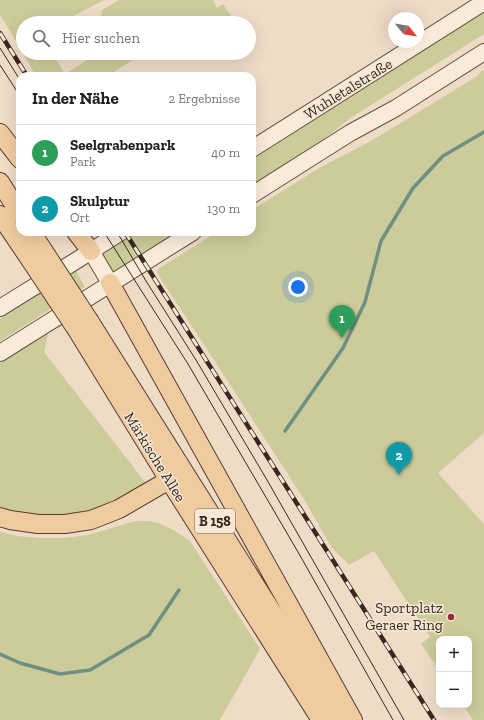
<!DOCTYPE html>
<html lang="de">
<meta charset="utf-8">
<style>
body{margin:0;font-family:"Zilla Slab",serif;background:#f2f2f2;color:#202124}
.controls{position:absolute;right:12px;bottom:12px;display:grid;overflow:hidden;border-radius:8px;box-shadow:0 4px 16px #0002}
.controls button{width:36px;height:36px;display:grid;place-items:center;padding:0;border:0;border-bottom:1px solid #e0e0e0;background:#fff;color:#202124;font:20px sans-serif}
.compass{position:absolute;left:388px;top:12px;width:36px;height:36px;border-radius:50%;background:#fff;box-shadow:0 4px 16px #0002;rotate:120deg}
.you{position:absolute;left:298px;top:287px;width:14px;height:14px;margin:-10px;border:3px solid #fff;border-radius:50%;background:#1a73e8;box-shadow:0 0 0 6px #1a73e833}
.badge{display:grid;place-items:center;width:26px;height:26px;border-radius:50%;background:#0b8043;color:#fff;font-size:13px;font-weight:700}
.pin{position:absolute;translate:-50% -33px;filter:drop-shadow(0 1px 2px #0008)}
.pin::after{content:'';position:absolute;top:21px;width:14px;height:12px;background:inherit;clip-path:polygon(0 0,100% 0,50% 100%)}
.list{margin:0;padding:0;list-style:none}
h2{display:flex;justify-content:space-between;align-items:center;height:52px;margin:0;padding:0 16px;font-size:17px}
h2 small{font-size:13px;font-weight:400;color:#757577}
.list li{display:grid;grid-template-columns:26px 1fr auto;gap:12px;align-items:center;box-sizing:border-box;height:56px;padding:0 16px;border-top:1px solid #e0e0e0}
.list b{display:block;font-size:15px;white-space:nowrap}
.list p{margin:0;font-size:13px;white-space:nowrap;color:#757577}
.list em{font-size:13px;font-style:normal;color:#757577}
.icon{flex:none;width:22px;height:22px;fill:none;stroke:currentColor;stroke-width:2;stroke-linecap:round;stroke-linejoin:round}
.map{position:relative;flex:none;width:484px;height:720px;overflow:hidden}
.search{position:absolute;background:#fff;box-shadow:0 4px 16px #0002;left:16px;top:16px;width:240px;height:44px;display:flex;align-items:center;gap:10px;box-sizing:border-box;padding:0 14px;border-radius:22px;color:#757577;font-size:15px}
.panel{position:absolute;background:#fff;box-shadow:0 4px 16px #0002;left:16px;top:72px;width:240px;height:164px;border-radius:12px}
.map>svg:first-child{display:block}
.green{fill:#cccb9a}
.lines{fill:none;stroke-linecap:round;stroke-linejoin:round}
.stream{stroke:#6e9083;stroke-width:3.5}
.secondary-casing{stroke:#6b4f3f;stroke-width:18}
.primary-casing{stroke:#573d30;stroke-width:20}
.secondary{stroke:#f8ebda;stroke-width:16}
.primary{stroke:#f0cba0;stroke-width:18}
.tram{stroke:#3a2820;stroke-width:1}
.rail-casing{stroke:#3a2820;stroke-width:4.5}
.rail{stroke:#f5e8d6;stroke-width:3;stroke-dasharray:9;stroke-linecap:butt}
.primary-bridge-casing{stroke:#573d30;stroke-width:20;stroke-linecap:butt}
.primary-bridge{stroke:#f0cba0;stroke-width:18}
.poi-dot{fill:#972d3d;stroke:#f5e8d6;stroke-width:1.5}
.labels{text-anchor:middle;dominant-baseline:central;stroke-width:3;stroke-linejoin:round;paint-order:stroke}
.shield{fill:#f5e8d6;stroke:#726257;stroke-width:1}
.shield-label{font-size:14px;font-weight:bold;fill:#3a2820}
.street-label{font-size:15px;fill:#3a2820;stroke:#f5e8d6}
.poi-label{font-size:15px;fill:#3a2820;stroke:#f5e8d6;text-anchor:end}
</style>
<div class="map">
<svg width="484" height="720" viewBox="0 0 484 720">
<rect width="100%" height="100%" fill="#eedcc7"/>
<path class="green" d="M 0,0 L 104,0 L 62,22 L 62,23 L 23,23 L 23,53 L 52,53 L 65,74 L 98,53 L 155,53 L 145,60 L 141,55 L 107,76 L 36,76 L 10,31 L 0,15 Z
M 119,0 L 213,0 L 217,8 L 223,4 L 236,23 L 104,23 C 101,18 101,15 102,10 Z
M 484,13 L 484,34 L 352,117 L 311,149 L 252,186 L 252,159 L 395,68 Z
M 484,70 L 484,433 L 438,473 L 484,524 L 484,720 L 473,720 L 463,705 L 469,705 L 469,639 L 439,639 L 439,670 L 421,644 L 430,637 L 374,551 L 349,565 L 332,548 L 305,501 L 242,403 L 157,273 L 158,269 L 217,232 L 252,232 L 252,210 L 321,167 L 371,141 L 476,77 L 481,72 Z
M 137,232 L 180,232 L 117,272 L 111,270 L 102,256 L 103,254 Z
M 76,271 L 85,287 L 0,341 L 0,319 Z
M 47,333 L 48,335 L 44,352 L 145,482 L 146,485 L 141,490 L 84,514 L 39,518 L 0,510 L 0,363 Z
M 135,521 C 139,521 143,521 147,521 C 163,522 177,532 190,541 L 260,649 L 220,720 L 0,720 L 0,532 L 17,536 L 40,538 L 65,538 L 88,535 Z"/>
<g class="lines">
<path class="stream" d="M 285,431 L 343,348 L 365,302 L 381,241 L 413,188 L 443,156 L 484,132
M 0,654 L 20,663 L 60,674 L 90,670 L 149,635 L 179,590"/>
<defs>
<path id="secondary" d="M 252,149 L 484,2
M 252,195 L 350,133 L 396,108 L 484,52
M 91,251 L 110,283
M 0,308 L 74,262 L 121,232
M 0,353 L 193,232"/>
<path id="primary" d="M 0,133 L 20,159
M 0,182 L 20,214
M 0,215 L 29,258
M 31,232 L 43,250
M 76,232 L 91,251
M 110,283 L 353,720
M 90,322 L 340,720
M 77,330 L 169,480 L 321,720
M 0,517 L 10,520 L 38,524 L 65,524 L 91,520 L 119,509 L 169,480"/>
</defs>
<use href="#secondary" class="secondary-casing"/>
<use href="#primary" class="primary-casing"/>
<use href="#secondary" class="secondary"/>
<use href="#primary" class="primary"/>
<path class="tram" d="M 0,48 L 20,80
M 0,65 L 20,96
M 104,232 L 188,364 L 298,552 L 393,720
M 117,232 L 146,281 L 196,360 L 267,480 L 404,720"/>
<defs>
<path id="rail" d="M 0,33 L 27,76
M 125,232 L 434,720"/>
</defs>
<use href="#rail" class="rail-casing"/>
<use href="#rail" class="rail"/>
<defs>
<path id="primary-bridge" d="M 43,250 L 90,322
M 29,258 L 77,330"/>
</defs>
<use href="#primary-bridge" class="primary-bridge-casing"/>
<use href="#primary-bridge" class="primary-bridge"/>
</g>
<circle class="poi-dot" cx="451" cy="617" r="4"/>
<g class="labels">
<rect class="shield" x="195" y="509" width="40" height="24" rx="3"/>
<g class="shield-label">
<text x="215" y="521">B 158</text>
</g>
<g class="street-label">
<text transform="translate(348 89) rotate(-32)">Wuhletalstraße</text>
<text transform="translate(155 457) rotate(58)">Märkische Allee</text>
</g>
<g class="poi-label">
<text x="443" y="608">Sportplatz<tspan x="443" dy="17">Geraer Ring</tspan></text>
</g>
</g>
</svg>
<div class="controls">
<button>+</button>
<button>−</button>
</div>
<svg class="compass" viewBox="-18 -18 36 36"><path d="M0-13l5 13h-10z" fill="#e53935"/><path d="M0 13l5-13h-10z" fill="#757577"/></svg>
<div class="you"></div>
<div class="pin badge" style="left:342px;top:338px;background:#2e9e5b">1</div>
<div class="pin badge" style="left:399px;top:475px;background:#0f9aa8">2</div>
<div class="search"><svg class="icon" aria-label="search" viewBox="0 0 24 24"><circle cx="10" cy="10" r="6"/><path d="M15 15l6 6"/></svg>Hier suchen</div>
<section class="panel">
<h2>In der Nähe<small>2 Ergebnisse</small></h2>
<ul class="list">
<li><span class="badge" style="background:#2e9e5b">1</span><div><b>Seelgrabenpark</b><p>Park</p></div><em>40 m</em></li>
<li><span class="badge" style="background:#0f9aa8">2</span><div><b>Skulptur</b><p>Ort</p></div><em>130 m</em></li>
</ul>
</section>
</div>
